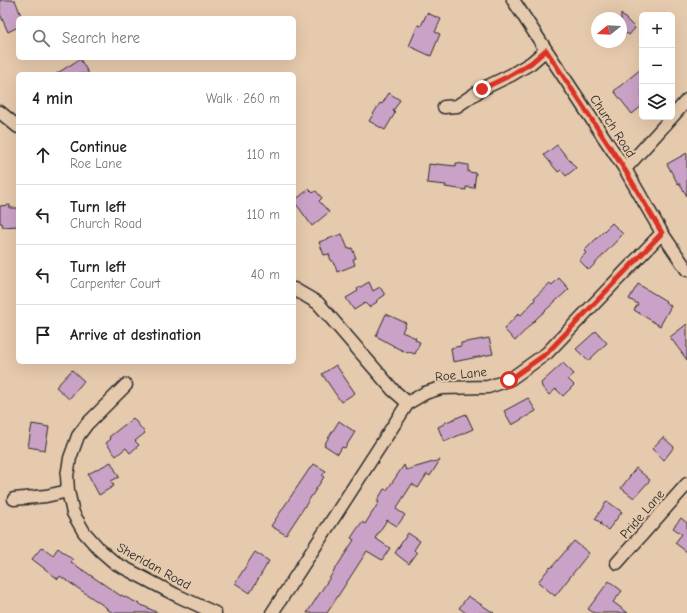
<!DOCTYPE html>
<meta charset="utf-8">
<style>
body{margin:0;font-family:"Comic Neue",sans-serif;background:#f6f6f6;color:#222}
.controls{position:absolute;right:12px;top:12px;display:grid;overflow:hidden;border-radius:6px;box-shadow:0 4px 16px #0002}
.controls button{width:36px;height:36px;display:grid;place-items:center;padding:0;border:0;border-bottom:1px solid #e0e0e0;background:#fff;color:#222;font:20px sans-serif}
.compass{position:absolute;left:591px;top:12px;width:36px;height:36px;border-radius:50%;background:#fff;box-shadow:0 4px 16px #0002;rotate:252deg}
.stop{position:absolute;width:12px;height:12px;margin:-9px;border:3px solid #d93025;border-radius:50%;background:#fff}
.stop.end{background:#d93025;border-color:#fff;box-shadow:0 1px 4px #0008}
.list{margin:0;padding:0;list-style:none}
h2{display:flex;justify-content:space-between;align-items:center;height:52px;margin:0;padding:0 16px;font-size:17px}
h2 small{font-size:13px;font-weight:400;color:#767676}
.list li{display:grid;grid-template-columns:26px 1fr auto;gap:12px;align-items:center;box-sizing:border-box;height:60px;padding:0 16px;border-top:1px solid #e0e0e0}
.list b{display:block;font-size:15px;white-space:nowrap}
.list p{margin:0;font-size:13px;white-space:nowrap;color:#767676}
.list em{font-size:13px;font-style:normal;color:#767676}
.icon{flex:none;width:22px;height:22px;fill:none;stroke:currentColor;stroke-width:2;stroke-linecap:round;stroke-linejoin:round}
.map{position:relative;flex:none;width:687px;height:613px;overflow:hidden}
.search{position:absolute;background:#fff;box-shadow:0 4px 16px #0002;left:16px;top:16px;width:280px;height:44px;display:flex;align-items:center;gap:10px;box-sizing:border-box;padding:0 14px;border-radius:6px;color:#767676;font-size:15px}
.panel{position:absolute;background:#fff;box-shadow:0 4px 16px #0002;left:16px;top:72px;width:280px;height:292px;border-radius:6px}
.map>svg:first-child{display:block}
.building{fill:#cba2c7;stroke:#2b2b2b}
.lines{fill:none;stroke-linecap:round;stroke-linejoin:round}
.street-casing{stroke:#2b2b2b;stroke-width:15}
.street{stroke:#e6caad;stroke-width:12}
.route{stroke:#d93025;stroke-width:5}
.labels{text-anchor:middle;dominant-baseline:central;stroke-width:4;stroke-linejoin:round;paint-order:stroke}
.street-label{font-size:13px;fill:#2b2b2b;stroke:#e6caad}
</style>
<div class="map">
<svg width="687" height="613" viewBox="0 0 687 613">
<rect width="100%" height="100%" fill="#e6caad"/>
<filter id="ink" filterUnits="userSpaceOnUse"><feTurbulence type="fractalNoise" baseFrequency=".025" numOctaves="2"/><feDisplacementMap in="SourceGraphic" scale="8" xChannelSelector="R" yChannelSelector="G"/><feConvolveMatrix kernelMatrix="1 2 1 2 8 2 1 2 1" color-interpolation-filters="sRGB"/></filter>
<g filter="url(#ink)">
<path class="building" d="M 0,0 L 15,0 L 22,18 L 18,18 L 18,27 L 8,32 L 0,14 Z
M 427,13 L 441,19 L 435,32 L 440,34 L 431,56 L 409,46 L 418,25 L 421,26 Z
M 621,14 L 635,28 L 629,35 L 627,33 L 621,39 Z
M 80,59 L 89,74 L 56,74 Z
M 642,68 L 642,106 L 632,114 L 614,91 Z
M 389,93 L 400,100 L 393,111 L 395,113 L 385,130 L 369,121 L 380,103 L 382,104 Z
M 557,145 L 576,168 L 566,176 L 561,170 L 558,172 L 544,155 Z
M 687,153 L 687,196 L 679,183 L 678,184 L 667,164 Z
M 456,163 L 468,165 L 468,172 L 476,173 L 474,188 L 466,187 L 466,190 L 445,187 L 446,185 L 427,183 L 429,164 L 436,165 L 436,164 L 456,166 Z
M 309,189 L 313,193 L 316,191 L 322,198 L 319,201 L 329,212 L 312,226 L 294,201 Z
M 10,205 L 10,208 L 18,208 L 18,226 L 3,227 L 2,223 L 0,223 L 0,206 Z
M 612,223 L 623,234 L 589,270 L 579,260 L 586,253 L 584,251 Z
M 342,234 L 348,249 L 352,248 L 356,258 L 353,259 L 355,265 L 337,272 L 335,265 L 334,265 L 332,260 L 331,261 L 329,254 L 324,255 L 319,242 Z
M 559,278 L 569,289 L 536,319 L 515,341 L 504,329 L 519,313 L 521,315 L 535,300 L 534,298 L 550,283 L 552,285 Z
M 369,282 L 373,291 L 380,287 L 385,295 L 376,301 L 377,302 L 369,307 L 365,303 L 354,310 L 346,298 L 358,291 L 357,289 Z
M 638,284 L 666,301 L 665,302 L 671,306 L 660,326 L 634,310 L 638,304 L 629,299 Z
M 386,314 L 406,323 L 402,332 L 416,338 L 415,340 L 420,342 L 415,354 L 409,352 L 408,353 L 393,346 L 394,346 L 376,336 Z
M 687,324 L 687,360 L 670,337 Z
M 596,331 L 607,343 L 588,361 L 576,349 Z
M 489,338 L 493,354 L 453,362 L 451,348 L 461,346 L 461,343 Z
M 563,363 L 574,374 L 568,379 L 574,385 L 563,396 L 556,389 L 549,395 L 542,387 L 541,383 Z
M 336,365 L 355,393 L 341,402 L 322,374 Z
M 72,370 L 84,381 L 69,399 L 56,387 Z
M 528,398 L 536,411 L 512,425 L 504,411 Z
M 466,414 L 473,429 L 444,442 L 438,427 L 444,424 L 444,423 Z
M 133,418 L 145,433 L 135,441 L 139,445 L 130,453 L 126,448 L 116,456 L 106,443 L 111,439 L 109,437 Z
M 339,421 L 355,432 L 345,448 L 342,447 L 338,454 L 324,445 Z
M 32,424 L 49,427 L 45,450 L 28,447 Z
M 663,437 L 674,447 L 664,460 L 652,449 Z
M 440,460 L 430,476 L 427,474 L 418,488 L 412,484 L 396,509 L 405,515 L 397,526 L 387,520 L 375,538 L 390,548 L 382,560 L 367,551 L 327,613 L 307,613 L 354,540 L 351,538 L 355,532 L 362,522 L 365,524 L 379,502 L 377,501 L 384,489 L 387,490 L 404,465 L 406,470 Z
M 111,462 L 119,477 L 111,481 L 114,486 L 99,495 L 88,474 Z
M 314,464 L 326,471 L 322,476 L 324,477 L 286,535 L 271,526 L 310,468 L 311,468 Z
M 636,468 L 650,480 L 634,498 L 621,488 Z
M 607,501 L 622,512 L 608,530 L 600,524 L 601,523 L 595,519 Z
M 681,518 L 687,523 L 687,552 L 675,543 L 682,534 L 673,528 Z
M 408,533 L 420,541 L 414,550 L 417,553 L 409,564 L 395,553 Z
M 574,541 L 589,553 L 555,596 L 538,582 L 550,567 L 551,568 Z
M 42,547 L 53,555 L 58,548 L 73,560 L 71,562 L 121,596 L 121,595 L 158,613 L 114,613 L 106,609 L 107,608 L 60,576 L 58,579 L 32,559 Z
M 255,552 L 269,561 L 250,593 L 235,583 Z
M 609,581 L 622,591 L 613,602 L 628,613 L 594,613 L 588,609 Z
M 468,596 L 494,613 L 466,613 L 459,608 Z"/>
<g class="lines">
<defs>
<path id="street" d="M 513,0 L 585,109 L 625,169 L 662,233 L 687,270
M 444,107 L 457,106 L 482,89 L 511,75 L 531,63 L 546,50
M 0,112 L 18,127
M 672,117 L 687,100
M 625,169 L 672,117
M 294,289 L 318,303 L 393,390 L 408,403
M 126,385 L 87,424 L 78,436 L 70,458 L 67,476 L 68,491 L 73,513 L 84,532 L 100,550 L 115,563 L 176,595 L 215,613
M 14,499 L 46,496 L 68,491
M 617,563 L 687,484
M 272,613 L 408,403 L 425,393 L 441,388 L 488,387 L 509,380 L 547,353 L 662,233"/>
</defs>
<use href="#street" class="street-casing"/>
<use href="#street" class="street"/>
</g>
</g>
<g class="lines" filter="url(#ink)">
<path class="route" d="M 482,89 L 511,75 L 531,63 L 546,50 L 625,170 L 662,233 L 547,353 L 509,380"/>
</g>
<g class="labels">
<g class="street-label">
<text transform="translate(613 126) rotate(57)">Church Road</text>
<text transform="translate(461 374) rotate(-6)">Roe Lane</text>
<text transform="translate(642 514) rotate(-49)">Pride Lane</text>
<text transform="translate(154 566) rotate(29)">Sheridan Road</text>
</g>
</g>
</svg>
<div class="controls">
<button>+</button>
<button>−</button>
<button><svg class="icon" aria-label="layers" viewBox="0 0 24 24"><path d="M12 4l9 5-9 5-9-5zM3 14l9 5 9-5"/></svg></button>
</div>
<svg class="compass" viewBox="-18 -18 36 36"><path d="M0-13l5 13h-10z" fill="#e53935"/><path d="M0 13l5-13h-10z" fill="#767676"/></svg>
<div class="stop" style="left:509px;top:380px"></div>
<div class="stop end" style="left:482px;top:89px"></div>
<div class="search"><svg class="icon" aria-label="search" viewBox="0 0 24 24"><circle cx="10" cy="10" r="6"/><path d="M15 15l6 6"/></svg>Search here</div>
<section class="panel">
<h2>4 min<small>Walk · 260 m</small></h2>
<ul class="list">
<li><svg class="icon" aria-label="ahead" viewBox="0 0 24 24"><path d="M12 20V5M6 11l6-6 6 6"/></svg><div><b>Continue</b><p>Roe Lane</p></div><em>110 m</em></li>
<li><svg class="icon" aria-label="left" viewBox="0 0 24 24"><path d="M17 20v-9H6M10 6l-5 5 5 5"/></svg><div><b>Turn left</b><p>Church Road</p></div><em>110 m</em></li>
<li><svg class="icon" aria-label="left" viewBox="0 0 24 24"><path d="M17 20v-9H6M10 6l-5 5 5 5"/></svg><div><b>Turn left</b><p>Carpenter Court</p></div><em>40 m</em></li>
<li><svg class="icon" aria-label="arrive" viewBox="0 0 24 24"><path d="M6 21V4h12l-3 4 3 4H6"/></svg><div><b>Arrive at destination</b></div></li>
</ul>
</section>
</div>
